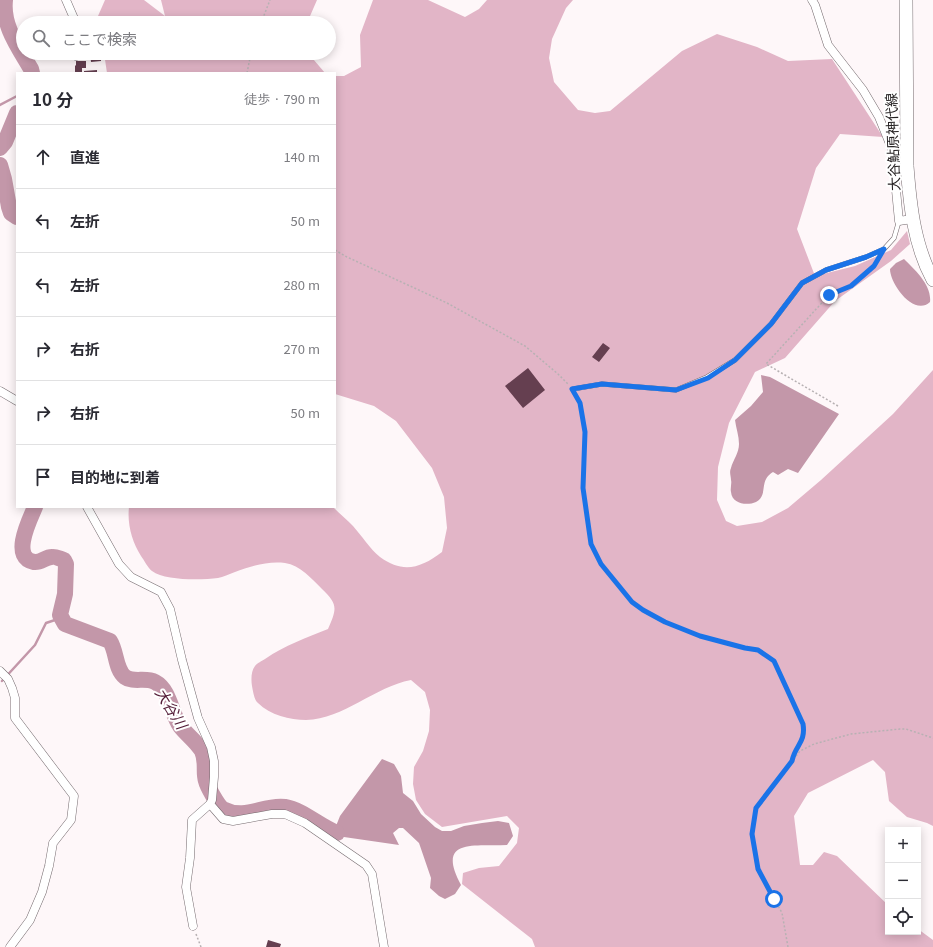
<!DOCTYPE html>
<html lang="ja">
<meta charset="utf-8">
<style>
body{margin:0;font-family:Georgia,"Noto Sans JP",serif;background:#f7f7f7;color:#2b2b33}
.controls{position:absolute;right:12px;bottom:12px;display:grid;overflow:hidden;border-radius:0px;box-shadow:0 2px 10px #0003}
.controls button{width:36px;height:36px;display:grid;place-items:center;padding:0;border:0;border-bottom:1px solid #e1e1e2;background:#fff;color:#2b2b33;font:20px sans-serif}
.stop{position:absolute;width:12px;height:12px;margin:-9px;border:3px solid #1a73e8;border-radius:50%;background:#fff}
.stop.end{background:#1a73e8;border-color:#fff;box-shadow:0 1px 4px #0008}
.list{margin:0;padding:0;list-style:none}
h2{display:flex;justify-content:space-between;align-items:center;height:52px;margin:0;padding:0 16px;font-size:17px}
h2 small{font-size:13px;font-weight:400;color:#7c7c81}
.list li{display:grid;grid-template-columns:26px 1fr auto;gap:12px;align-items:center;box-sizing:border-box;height:64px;padding:0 16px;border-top:1px solid #e1e1e2}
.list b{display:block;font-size:15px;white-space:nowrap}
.list em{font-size:13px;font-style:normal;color:#7c7c81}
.icon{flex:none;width:22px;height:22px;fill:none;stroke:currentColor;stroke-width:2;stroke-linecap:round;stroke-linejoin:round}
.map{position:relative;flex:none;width:933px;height:947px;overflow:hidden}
.search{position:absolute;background:#fff;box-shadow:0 2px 10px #0003;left:16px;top:16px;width:320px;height:44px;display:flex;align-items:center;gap:10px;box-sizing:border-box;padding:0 14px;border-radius:22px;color:#7c7c81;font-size:15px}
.panel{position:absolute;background:#fff;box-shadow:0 2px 10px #0003;left:16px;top:72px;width:320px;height:436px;border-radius:0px}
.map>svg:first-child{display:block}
.forest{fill:#e2b5c7}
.water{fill:#c397a9}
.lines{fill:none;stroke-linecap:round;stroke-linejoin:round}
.stream{stroke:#c397a9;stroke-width:2.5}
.river{stroke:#c397a9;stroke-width:16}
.building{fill:#653f50}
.service-casing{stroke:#746a6e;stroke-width:5}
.minor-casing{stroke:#746a6e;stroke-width:9}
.primary-casing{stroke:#746a6e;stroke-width:14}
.path{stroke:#b7b1b3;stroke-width:1.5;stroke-dasharray:2 2;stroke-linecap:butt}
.service{stroke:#fff;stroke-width:4}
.minor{stroke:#fff;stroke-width:8}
.primary{stroke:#fff;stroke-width:13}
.route{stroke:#1a73e8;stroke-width:5}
.labels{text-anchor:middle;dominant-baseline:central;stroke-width:4;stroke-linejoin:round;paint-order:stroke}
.street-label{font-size:14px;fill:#252122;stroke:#fff}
.water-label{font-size:15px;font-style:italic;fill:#541d38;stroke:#fff}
</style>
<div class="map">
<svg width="933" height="947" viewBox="0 0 933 947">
<rect width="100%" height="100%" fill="#fef7f9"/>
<path class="forest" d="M 105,0 L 144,0 L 165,16 L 161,0 L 317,0 L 307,23 L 100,23 L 98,16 Z
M 373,0 L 428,0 L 465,17 L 479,9 L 487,0 L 573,0 L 566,8 L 552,39 L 549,58 L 554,82 L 578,110 L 595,113 L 610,111 L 682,51 L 717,34 L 757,47 L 788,61 L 832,59 L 883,137 L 840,134 L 816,168 L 797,229 L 815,276 L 855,266 L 891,250 L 907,231 L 910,244 L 891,261 L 835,301 L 785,358 L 755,372 L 729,423 L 718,467 L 717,500 L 726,521 L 737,526 L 762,522 L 788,508 L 821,480 L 893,414 L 933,370 L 933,826 L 927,823 L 907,817 L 889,801 L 885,772 L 873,760 L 808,793 L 794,816 L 800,865 L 813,865 L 824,852 L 837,856 L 888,905 L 888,932 L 918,932 L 918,929 L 933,940 L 933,947 L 535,947 L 532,939 L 462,884 L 463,873 L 479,868 L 499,866 L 517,843 L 519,828 L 507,816 L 442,827 L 425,814 L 416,800 L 413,784 L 414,767 L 423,751 L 429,731 L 430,710 L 425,692 L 411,680 C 374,687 344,719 306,720 C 290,720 270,715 258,703 C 254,700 253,691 252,686 C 251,680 251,671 255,666 C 257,663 262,661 265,659 C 285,645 306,638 328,629 C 337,609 338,604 322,589 C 312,579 300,565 285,563 C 267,561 252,566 235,572 C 229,574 223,577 218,578 C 202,580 165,581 152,571 C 148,568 144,560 141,556 C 132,542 127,524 129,507 L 333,507 C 339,513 347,520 353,526 C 362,536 370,549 380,557 C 403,574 421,568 442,552 L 447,528 L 444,497 L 432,468 L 396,421 L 374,406 L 335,394 L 335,76 L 344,76 L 361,67 L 360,35 Z
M 104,53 L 308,53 L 325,73 L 107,73 Z"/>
<path class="water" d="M 904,259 C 915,270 932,285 930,302 C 914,317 890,284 890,269 L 896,263 Z
M 761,375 L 770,377 L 839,414 L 798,473 L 788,469 L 778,475 L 773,472 C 758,481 769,495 756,502 C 747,506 732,504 731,492 C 730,488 732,484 731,480 C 731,476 729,472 731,468 C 733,460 739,453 739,444 C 739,436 736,428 735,420 L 751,406 L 763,392 Z
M 382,759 L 394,764 L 401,776 L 403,793 L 413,801 L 421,814 L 435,827 L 442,831 L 451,831 L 464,826 L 482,823 L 498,821 L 509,823 L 513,836 L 507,845 C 476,847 435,837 461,885 L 455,894 L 445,899 L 439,896 L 430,888 L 431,878 L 419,843 L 403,828 L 399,828 L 393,833 L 399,845 L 337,836 L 336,826 L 340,816 Z"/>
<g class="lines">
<path class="stream" d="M 0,105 L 17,96
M 2,681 L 35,645 L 46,623 L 61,618"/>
<path class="river" d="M 5,0 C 2,26 19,48 31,69 L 32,73
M 0,148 L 5,142 L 17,113
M 0,165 L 4,179 L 9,207 L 11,213 L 17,217
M 35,507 C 30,519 10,558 34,562 C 41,563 45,557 52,557 C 55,556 60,559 64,560 L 66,564 L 65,594 L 60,615 L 65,624 L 110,641 C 117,652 115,669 125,677 C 133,683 146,677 155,682 C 170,690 171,713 180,726 C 187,735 196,741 202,751 C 207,762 203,772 206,781 C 207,786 218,806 223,809 C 246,821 263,804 285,807 C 303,810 319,826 337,833"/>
</g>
<path class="building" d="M 90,53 L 101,53 L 101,61 L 91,62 Z
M 76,61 L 86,61 L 86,68 L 82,68 L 82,73 L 75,73 L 75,66 L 76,65 Z
M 97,70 L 97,73 L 84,73 L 84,71 Z
M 603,343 L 610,348 L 599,362 L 592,357 Z
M 528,368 L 545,390 L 523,408 L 505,386 Z
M 268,940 L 281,944 L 280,947 L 266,947 Z"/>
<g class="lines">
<defs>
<path id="service" d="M 573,389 L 602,384 L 676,390 L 707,377 L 735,360 L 771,324 L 802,283 L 826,270 L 866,257 L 884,249 L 894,238 L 899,221"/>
<path id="minor" d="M 66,0 L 76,23
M 812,0 L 815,5 L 828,45 L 863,90 L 879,117 L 892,149 L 899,221 L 912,219
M 76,56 L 76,53
M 0,391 L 17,401
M 87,507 L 119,564 L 131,577 L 161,592 L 170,609 L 182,660 L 198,718 L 211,747 L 214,761 L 214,777 L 212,800 L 210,804 L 192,820 L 190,858 L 186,887 L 193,926
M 0,671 L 8,679 L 12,688 L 15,698 L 15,718 L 74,796 L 71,820 L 53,843 L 49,866 L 42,892 L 30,920 L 10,947
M 210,804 L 223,819 L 233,821 L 272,814 L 285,814 L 305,823 L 366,865 L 372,874 L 384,947"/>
<path id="primary" d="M 906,0 L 907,166 C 910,205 914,245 933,280"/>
</defs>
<use href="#service" class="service-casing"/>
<use href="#minor" class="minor-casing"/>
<use href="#primary" class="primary-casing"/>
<path class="path" d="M 261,23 L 270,0
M 247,73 L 251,53
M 335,250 L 347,257 L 447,303 L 525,346 L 558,374 L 569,385
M 576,395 L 580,403 L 585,432 L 583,488 L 591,543 L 601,564 L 632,602 L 643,610 L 665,622 L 700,636 L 745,648 L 758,650 L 774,661 L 803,724 C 806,743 795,745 792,761
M 838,406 L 766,364 L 829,295 L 851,286 L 874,266 L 878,260
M 196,934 L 201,947
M 788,947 L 782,913 L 758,869 L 752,834 L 756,808 L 800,751 L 814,744 L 851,734 L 900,729 L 906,729 L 933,738"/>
<use href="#service" class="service"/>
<use href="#minor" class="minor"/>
<use href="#primary" class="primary"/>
</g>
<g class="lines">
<path class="route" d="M 774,899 L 758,869 L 752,834 L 756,808 L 792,761 C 795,745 806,743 803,724 L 774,661 L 758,650 L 745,648 L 700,636 L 665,622 L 643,610 L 632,602 L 601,564 L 591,544 L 583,488 L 585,432 L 580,403 L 572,389 L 602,384 L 676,390 L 708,378 L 735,360 L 771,324 L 802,283 L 826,270 L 866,257 L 884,249 L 874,266 L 851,286 L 829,295"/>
</g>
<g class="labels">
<g class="street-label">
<text transform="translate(892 142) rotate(-92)">大谷鮎原神代線</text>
</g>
<g class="water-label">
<text transform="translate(172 708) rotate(58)">大谷川</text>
</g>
</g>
</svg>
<div class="controls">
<button>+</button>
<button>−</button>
<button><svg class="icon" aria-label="locate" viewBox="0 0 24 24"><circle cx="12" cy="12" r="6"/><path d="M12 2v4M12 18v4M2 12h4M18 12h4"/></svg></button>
</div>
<div class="stop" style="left:774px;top:899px"></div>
<div class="stop end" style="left:829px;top:295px"></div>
<div class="search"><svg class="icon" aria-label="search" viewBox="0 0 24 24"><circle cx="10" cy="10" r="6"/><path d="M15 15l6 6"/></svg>ここで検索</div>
<section class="panel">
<h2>10 分<small>徒歩 · 790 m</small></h2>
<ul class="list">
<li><svg class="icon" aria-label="ahead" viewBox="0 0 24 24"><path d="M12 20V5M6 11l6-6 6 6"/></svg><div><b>直進</b></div><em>140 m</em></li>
<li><svg class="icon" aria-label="left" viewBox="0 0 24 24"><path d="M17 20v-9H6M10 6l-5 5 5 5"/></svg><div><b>左折</b></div><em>50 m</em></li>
<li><svg class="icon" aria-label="left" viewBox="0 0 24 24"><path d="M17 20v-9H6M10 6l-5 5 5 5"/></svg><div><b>左折</b></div><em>280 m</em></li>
<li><svg class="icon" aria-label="right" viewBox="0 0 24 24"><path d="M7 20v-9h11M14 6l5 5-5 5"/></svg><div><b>右折</b></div><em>270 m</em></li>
<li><svg class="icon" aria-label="right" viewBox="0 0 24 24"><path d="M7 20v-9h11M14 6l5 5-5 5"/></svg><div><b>右折</b></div><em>50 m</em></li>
<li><svg class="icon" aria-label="arrive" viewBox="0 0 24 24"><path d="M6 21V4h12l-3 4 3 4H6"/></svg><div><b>目的地に到着</b></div></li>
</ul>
</section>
</div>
